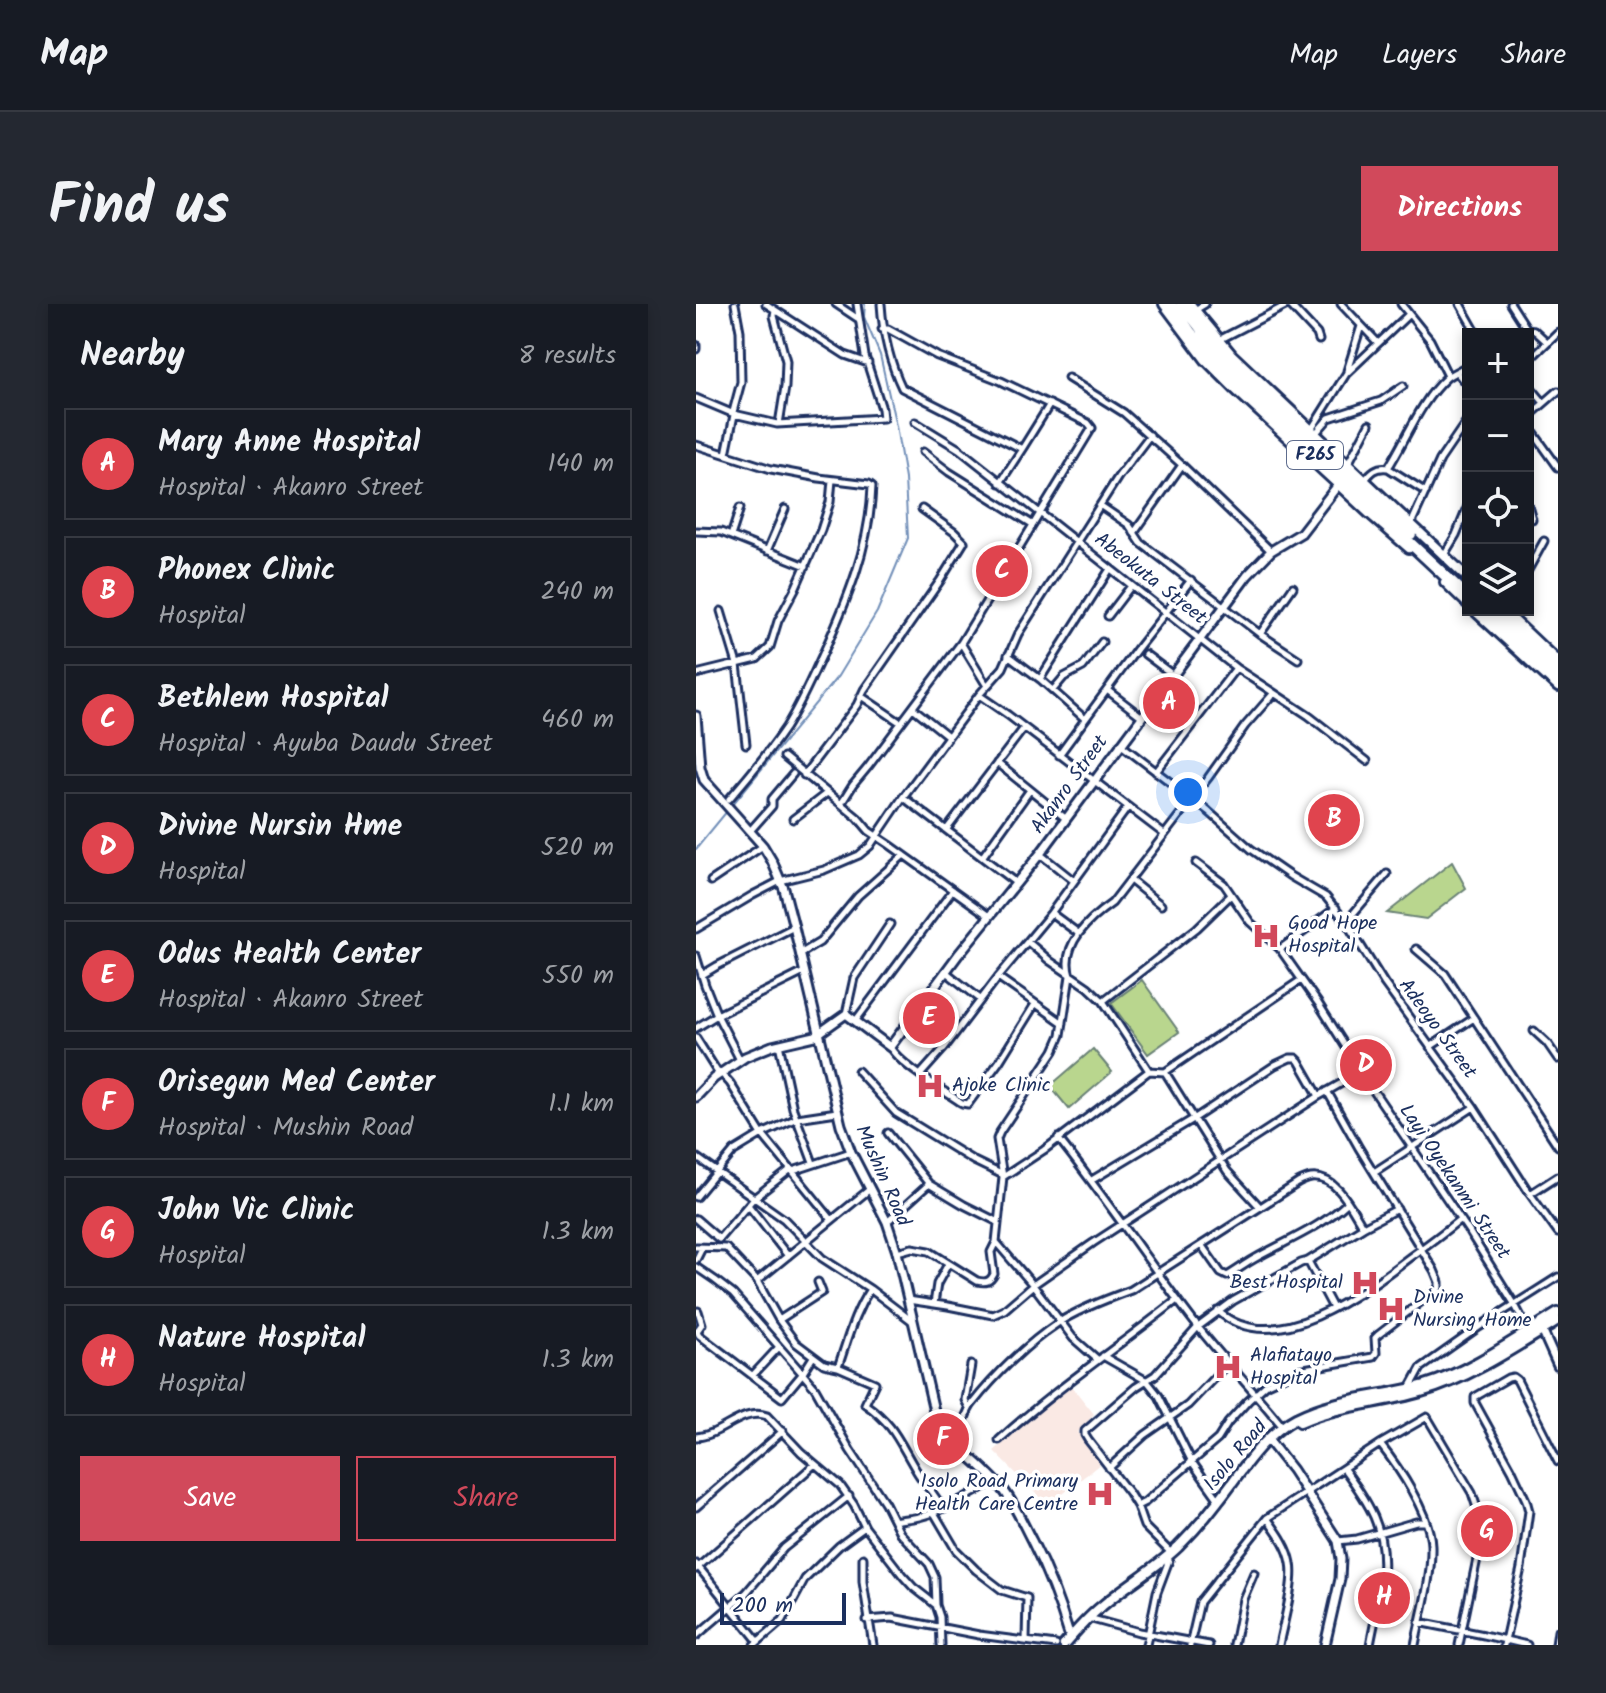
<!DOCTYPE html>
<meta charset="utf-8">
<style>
body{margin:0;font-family:Kalam,sans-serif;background:#242831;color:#f1f3f6}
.controls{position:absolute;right:24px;top:24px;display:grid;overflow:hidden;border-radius:0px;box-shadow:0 4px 12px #0003}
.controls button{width:72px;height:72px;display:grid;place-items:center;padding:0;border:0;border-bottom:2px solid #363941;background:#171b24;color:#f1f3f6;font:40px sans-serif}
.scale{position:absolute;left:24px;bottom:20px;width:126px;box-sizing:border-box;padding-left:8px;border:4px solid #1b2f5e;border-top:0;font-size:22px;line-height:28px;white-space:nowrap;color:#1b2f5e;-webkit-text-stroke:6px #fff;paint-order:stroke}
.you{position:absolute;left:492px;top:488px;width:28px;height:28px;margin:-20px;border:6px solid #fff;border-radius:50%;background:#1a73e8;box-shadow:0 0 0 12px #1a73e833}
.badge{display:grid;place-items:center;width:52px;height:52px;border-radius:50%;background:#d1495b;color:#fff;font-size:26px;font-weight:700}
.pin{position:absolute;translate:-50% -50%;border:4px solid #fff;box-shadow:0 2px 8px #0006}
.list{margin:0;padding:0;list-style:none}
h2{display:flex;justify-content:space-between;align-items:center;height:104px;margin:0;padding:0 32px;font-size:34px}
h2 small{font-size:26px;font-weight:400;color:#9ea1a6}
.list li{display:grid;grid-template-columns:52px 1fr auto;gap:24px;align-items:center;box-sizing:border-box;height:112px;margin:0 16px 16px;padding:0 16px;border:2px solid #363941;border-radius:0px}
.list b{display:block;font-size:30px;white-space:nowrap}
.list p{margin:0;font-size:26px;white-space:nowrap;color:#9ea1a6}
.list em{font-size:26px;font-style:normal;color:#9ea1a6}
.actions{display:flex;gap:16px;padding:24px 32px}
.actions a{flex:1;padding:18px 0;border:2px solid #d1495b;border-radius:0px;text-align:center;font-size:28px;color:#d1495b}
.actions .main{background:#d1495b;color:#fff}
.icon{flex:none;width:44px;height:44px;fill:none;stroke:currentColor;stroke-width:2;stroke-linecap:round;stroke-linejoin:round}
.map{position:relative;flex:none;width:862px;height:1341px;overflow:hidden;border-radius:0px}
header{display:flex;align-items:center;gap:48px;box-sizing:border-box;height:112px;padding:0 40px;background:#171b24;border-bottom:2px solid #363941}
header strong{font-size:38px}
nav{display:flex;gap:44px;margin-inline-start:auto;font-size:28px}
.intro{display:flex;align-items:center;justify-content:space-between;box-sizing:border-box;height:192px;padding:0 48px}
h1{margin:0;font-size:56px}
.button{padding:20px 36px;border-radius:0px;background:#d1495b;color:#fff;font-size:28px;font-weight:700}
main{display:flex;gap:48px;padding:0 48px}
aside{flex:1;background:#171b24;border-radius:0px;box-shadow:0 4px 12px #0003}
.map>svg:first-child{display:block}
.built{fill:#fae9e4}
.green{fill:#b9d68e;stroke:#6a8276;stroke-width:2}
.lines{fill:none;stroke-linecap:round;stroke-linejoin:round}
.stream{stroke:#7390b9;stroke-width:2}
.street-casing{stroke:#1b2f5e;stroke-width:11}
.secondary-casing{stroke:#1b2f5e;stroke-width:13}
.primary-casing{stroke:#1b2f5e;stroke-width:14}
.highway-casing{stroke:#1b2f5e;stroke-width:16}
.street{stroke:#fff;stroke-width:5}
.secondary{stroke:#fff;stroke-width:7}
.primary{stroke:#fff;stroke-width:8}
.highway{stroke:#fff;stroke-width:10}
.labels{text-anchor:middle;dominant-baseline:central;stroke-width:7;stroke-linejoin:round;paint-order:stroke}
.shield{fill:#fff;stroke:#5f6d8e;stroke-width:2}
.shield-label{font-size:18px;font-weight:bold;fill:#1b2f5e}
.street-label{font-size:20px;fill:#1b2f5e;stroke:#fff}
.poi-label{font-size:20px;fill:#1b2f5e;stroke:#fff;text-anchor:start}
</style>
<header>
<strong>Map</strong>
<nav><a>Map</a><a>Layers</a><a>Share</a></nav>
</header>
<div class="intro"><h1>Find us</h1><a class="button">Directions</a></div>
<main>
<aside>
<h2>Nearby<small>8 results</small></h2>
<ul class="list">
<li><span class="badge" style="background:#e0444e">A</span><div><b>Mary Anne Hospital</b><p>Hospital · Akanro Street</p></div><em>140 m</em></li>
<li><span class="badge" style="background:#e0444e">B</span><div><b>Phonex Clinic</b><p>Hospital</p></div><em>240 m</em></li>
<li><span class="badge" style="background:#e0444e">C</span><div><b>Bethlem Hospital</b><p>Hospital · Ayuba Daudu Street</p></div><em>460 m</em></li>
<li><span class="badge" style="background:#e0444e">D</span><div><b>Divine Nursin Hme</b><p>Hospital</p></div><em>520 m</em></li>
<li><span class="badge" style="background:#e0444e">E</span><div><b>Odus Health Center</b><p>Hospital · Akanro Street</p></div><em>550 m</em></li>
<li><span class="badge" style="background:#e0444e">F</span><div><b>Orisegun Med Center</b><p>Hospital · Mushin Road</p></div><em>1.1 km</em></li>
<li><span class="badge" style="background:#e0444e">G</span><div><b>John Vic Clinic</b><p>Hospital</p></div><em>1.3 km</em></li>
<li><span class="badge" style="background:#e0444e">H</span><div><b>Nature Hospital</b><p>Hospital</p></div><em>1.3 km</em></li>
</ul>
<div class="actions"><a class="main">Save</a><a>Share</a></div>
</aside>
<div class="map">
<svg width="862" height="1341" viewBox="0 0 862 1341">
<rect width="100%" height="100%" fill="#fff"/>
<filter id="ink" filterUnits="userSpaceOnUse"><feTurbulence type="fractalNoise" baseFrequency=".0125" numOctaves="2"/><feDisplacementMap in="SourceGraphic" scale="16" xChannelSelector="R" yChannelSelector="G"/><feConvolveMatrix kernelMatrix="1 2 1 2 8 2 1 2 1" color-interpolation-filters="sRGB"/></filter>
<g filter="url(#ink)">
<path class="built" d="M 374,1080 L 398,1110 L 382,1128 L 405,1159 L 352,1202 L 298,1147 Z"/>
<path class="green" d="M 756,558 L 770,584 L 730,615 L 691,609 Z
M 446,676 L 483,728 L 452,750 L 415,699 Z
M 397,745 L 416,768 L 373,805 L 354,782 Z"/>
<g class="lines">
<path class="stream" d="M 0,545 L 142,372 L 181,308 L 212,234 L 209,175 L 200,122 L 184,51 L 168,13 L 169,0"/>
<defs>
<path id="street" d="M 70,0 L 149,51 L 172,59
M 140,0 L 161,14
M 185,0 C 187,30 193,57 206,84 L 326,145 L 304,179
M 645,0 L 682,39
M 705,0 L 734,36 L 752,72
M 764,0 L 781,30
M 815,0 L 831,25
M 79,6 L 78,12 L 90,57 L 89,83 L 83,120
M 499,6 L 509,0
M 822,30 L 831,25 L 838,26 L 851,38
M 523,36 L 593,0 L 621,30 L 623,36
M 0,41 L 0,45
M 832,57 L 862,28
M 651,67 L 665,22
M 761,69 L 772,82
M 372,74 L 428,109 L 486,161 L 575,247
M 832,80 L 848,99
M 0,94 L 38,110 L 81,120 L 187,114 L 186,105 L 169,52 L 161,0
M 832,113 L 862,87
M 219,118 L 263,145 L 540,364 L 613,412 L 671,457
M 832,121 L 862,163
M 615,126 L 650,70 L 713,10
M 619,130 L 633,114 L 685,97 L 707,82
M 0,141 L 75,165 L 123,174 L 173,180 L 176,182 C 174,243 151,297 126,352 C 115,375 104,401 90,423 C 73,448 53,472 33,495
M 326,145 L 354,100
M 227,148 L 253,168 L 336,220
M 30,150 L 38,111 L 37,108 L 45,78 L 44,27 L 39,0
M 652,160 L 673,120
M 692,164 C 710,136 725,96 750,74 C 756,69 765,66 772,61
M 669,176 C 675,168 681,162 692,164 L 730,188
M 832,201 L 836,215
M 405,202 L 433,221 L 445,239 L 564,330 L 602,355
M 715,220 L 744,156 L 772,115
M 0,227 L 25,228 L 110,262
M 438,229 L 486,161
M 35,232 L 44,204
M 71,247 L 89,205
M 748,251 L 760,231 L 772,202
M 832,266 L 848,237
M 25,307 L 41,360 L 50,440
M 412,312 L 435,282
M 564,330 L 597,283
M 265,339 L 291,382
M 449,350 L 477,371
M 312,351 L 344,375 L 389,415
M 0,370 L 61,355 L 74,343 L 82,317 L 99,285 L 125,226 L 134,198 L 136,176
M 344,375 L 414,265
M 357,386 L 368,373 L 387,363 L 406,338
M 411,386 L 445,412
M 283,391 L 307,364 L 322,330 L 422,173 L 454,131
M 165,392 L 205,419
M 217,404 L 252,432
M 424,440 L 512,507 L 555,545 L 594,572 L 630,593 L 650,618 L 688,679 L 778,803 L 834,890 L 862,929
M 363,451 L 441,345 L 495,276
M 88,453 L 162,514 L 173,527 L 194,541 L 293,612
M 301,459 L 369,514
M 460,468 L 540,364
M 108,471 L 161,401 L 168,386 L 244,277 L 268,238 L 258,228 L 226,205
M 207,493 L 320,579
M 145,500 L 157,481 L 172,463 L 265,339 L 396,124 L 392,119 L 305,77 L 241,52 L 192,25 L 186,25
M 97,515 L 131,489
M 251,525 L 328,424
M 54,527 L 76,502 L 76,495 L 97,470
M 344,550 L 378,577
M 287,552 L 334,486
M 500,559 L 528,580 L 554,618 L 584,645 L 622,699 L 677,786 L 774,929 L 819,1001 L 833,1028
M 434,576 L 465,601
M 15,577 L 67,542
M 355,609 L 382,629
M 650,618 L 691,570
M 0,625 L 57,591 L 84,577 L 128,566 L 163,551 L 174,542 L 207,493 L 283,391 L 312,411 L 468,530
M 332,638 L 354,657 L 392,683 L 407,697 L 453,767
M 584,645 L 640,604
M 720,645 L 749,670 L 862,842
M 104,650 L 124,638 L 162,592 L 208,551
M 0,652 L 9,681 L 21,711 L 108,668
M 250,668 L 284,695
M 6,671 L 21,662 L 98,623
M 302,673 L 367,719
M 407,697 L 501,624 L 535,591
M 150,710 L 158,674 L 194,620
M 160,716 L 257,586
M 0,724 L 21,711 L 43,754
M 838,727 L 851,739 L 862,755
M 0,734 L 22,769
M 83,740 L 97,805 L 117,859
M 194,743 C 204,761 247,786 266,799 L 272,800 L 303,758 L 339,700
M 734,743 L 778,714
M 162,767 L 200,809 L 278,857 L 305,870
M 469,768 L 531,867 L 564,903
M 25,769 L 34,779 L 65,829 L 136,916
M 225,770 L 249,743 L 302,673 L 355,609 L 432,503
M 192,829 L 233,880 L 268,901 L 302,918
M 362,834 C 410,894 452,958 498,1018 C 526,1054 558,1087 586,1122
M 0,853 L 88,915 L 126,954 L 174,985 L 216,1017
M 97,867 L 155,848
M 678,868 L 778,803
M 307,873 L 301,835 L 304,828 L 358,747 L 365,731 L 374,672 C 364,641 393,615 416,599 L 512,474 L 549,422 L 577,390
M 396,876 L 499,814 L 579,761 L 594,754 L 600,754 L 603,757 L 623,792
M 834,890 L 862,872
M 0,893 L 38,847 L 66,830 L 101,814 L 141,808
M 52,901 L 92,952
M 0,915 L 23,935 L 57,895 L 95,865
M 191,918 L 233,880
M 506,942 L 525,969 L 531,972 C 540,967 549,960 558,955 C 590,937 624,924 651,899
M 0,943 L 30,944 L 61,977 L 83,1016 L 100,1039 L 128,1060 L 142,1063 L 179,1079 L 169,1100 C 198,1120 203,1138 220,1166 C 228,1180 239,1190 246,1204
M 201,948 L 216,944 L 233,947 L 281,977 C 290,979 294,978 298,970 L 295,948 L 300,938
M 0,956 L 6,944
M 612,957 L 637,1004
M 0,963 L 19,976 L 37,990 L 119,1084 L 154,1146 L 189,1199 L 204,1229 L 233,1260 L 239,1273 L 240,1301 L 244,1313 L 245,1341
M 61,977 L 174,885
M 212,996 L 252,1002 L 297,1011 L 308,1006 L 337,981 L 397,939 L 623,792 L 665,768
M 238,1000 L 241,980 L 252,960
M 2,1007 L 6,1020 L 1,1027 L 3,1031 L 86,1094 L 107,1069 L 117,1053
M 522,1007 C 578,1057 668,988 714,953 C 731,941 747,929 763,916
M 83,1016 L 126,988 L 122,978
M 407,1052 L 451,1077 L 463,1092 L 496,1158 L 523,1196
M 401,1055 L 377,1034 L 337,981 L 300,938 L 307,873 L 348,846 L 453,767 L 469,768 L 605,676
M 142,1063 C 152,1035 157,1011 174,985
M 57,1071 L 83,1043
M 714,1084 L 725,1064 L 783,1023 L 862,973
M 273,1104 L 269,1096 L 275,1061
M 0,1133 C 25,1132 46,1103 71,1112 L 105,1148 L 144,1181 L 158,1201 L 169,1223 L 207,1272 L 217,1283 L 240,1301
M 258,1136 C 269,1124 267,1111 277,1099 C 299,1071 332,1039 362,1019 C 381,1006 413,994 435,986 L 602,879 C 606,877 610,875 615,874 C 641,871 656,905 667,923
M 303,1136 C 359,1085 422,1043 481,996
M 684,1140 C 703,1164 734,1210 735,1241 C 736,1274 725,1309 719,1341
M 243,1146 L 255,1135
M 413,1164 L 449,1131 L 492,1101 L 533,1058
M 648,1165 C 659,1180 670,1195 678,1213 C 696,1255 682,1298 674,1341
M 441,1202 L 449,1198 L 522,1135 L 532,1119 L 552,1097 L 571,1080 L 602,1066 L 677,1053 L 680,1049 L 679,1034 L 682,1031 L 743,984 L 743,978 L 738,966 L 663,844 L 631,787
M 0,1203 L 87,1127
M 237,1207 L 260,1246 L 280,1266 L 306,1286 L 331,1294 L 330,1336
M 571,1214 C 581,1228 592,1242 595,1259 C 599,1279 587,1320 583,1341
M 198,1217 C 206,1215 215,1215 223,1213 C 250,1206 275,1190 299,1177
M 642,1237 L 661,1235 L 720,1218 L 730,1218
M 475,1249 L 448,1222 L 441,1202 L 433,1189 L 392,1136 L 389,1131 L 389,1127 L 440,1083 L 459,1071 L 502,1023 L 537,997 L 605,959 L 612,957 L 667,923 L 701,905
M 167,1254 L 167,1278 L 177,1341
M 0,1260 L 62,1337
M 0,1265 L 119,1160
M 396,1315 L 443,1328 L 513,1341
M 171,1316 L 196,1314 L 283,1331 L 360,1341
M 723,1318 L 788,1331 L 831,1341
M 0,1332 L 50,1289 L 88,1244 L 153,1192
M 58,1341 L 87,1316 L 109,1275 L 143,1242 L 169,1223
M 450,1341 L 461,1288 L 473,1256
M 494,1341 L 504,1298 L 571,1214 L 684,1140 L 731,1113 L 776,1189 L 783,1210 L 782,1250 L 763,1341
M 538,1341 L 547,1295 L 558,1269
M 808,1341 L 825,1264 L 833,1207 L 830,1196 L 816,1166 L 779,1099 L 779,1093 L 812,1074 L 817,1073 L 821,1076 L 862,1157
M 860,1341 L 862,1327"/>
<path id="secondary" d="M 0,412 L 4,463 L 8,476 L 67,542 L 76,557 L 88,585 L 98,623 L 145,821 L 155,848 L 191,918 L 201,948 L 239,1111 C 255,1143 288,1160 309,1188 C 320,1203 327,1220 336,1237 C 352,1268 364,1300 374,1334
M 0,793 L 18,774 L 49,753 L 76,742 L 119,732 L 150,710 L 194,743 L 262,651 L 344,550 L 551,272 L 575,247 L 605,229 L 642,181
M 845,1024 L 862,1062
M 574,1138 L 596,1166 L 642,1237 L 645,1255 L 644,1275 L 629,1341"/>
<path id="primary" d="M 468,0 L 510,56 L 538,84 L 674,210 L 713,244
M 494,0 L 536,51 L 772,274
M 749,278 L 772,300
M 778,306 L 862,383
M 807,306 L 862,358
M 604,1118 C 643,1101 685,1100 725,1088 C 772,1075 820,1043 862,1017
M 368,1341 C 379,1328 392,1313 406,1302 C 430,1281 459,1265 482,1243 C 497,1228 510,1213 522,1197 C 546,1167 566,1132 600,1114 C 641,1093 686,1093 729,1081 C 772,1069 824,1032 862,1009"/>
<path id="highway" d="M 475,0 L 495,29 L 529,66 L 772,293
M 486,0 L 509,30 L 536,61 L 715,230
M 786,306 L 862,376
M 797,306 L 862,366"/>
</defs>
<use href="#street" class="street-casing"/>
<use href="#secondary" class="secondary-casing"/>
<use href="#primary" class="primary-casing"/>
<use href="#highway" class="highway-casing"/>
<use href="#street" class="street"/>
<use href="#secondary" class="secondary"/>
<use href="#primary" class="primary"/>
<use href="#highway" class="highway"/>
</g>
</g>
<defs>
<symbol id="hospital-bare" viewBox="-9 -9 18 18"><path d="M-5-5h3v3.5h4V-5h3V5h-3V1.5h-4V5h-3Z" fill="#d1495b" stroke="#fff" stroke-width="2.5" paint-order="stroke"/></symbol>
</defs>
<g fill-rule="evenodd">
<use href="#hospital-bare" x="550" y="612" width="40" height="40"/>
<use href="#hospital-bare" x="214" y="762" width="40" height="40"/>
<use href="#hospital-bare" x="649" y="959" width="40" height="40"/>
<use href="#hospital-bare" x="675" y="985" width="40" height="40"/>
<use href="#hospital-bare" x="512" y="1043" width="40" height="40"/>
<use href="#hospital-bare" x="384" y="1170" width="40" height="40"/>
</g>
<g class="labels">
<rect class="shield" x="591" y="137" width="56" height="28" rx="6"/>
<g class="shield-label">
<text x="619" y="151">F265</text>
</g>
<g class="street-label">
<text transform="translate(454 275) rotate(38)">Abeokuta Street</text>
<text transform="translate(374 481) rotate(-54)">Akanro Street</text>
<text transform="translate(741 725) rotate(54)">Adeoyo Street</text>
<text transform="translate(186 872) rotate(66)">Mushin Road</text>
<text transform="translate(758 878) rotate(56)">Layi Oyekanmi Street</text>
<text transform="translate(540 1152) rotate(-50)">Isolo Road</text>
</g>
<g class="poi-label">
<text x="592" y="620">Good Hope<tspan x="592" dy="23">Hospital</tspan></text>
<text x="256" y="782">Ajoke Clinic</text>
<text x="647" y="979" text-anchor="end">Best Hospital</text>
<text x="717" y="994">Divine<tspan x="717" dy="23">Nursing Home</tspan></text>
<text x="554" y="1052">Alafiatayo<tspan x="554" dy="23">Hospital</tspan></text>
<text x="382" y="1178" text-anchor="end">Isolo Road Primary<tspan x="382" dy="23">Health Care Centre</tspan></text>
</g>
</g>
</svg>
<div class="controls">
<button>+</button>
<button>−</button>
<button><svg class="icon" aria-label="locate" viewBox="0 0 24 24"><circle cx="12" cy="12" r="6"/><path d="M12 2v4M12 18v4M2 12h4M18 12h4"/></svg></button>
<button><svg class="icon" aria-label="layers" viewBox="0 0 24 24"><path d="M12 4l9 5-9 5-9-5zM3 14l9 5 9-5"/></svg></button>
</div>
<div class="scale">200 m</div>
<div class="you"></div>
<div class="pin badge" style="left:473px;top:399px;background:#e0444e">A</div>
<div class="pin badge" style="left:638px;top:516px;background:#e0444e">B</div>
<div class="pin badge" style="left:306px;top:267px;background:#e0444e">C</div>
<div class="pin badge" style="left:670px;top:761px;background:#e0444e">D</div>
<div class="pin badge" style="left:233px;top:714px;background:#e0444e">E</div>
<div class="pin badge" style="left:247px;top:1135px;background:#e0444e">F</div>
<div class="pin badge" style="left:791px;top:1227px;background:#e0444e">G</div>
<div class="pin badge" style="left:688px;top:1294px;background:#e0444e">H</div>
</div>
</main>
